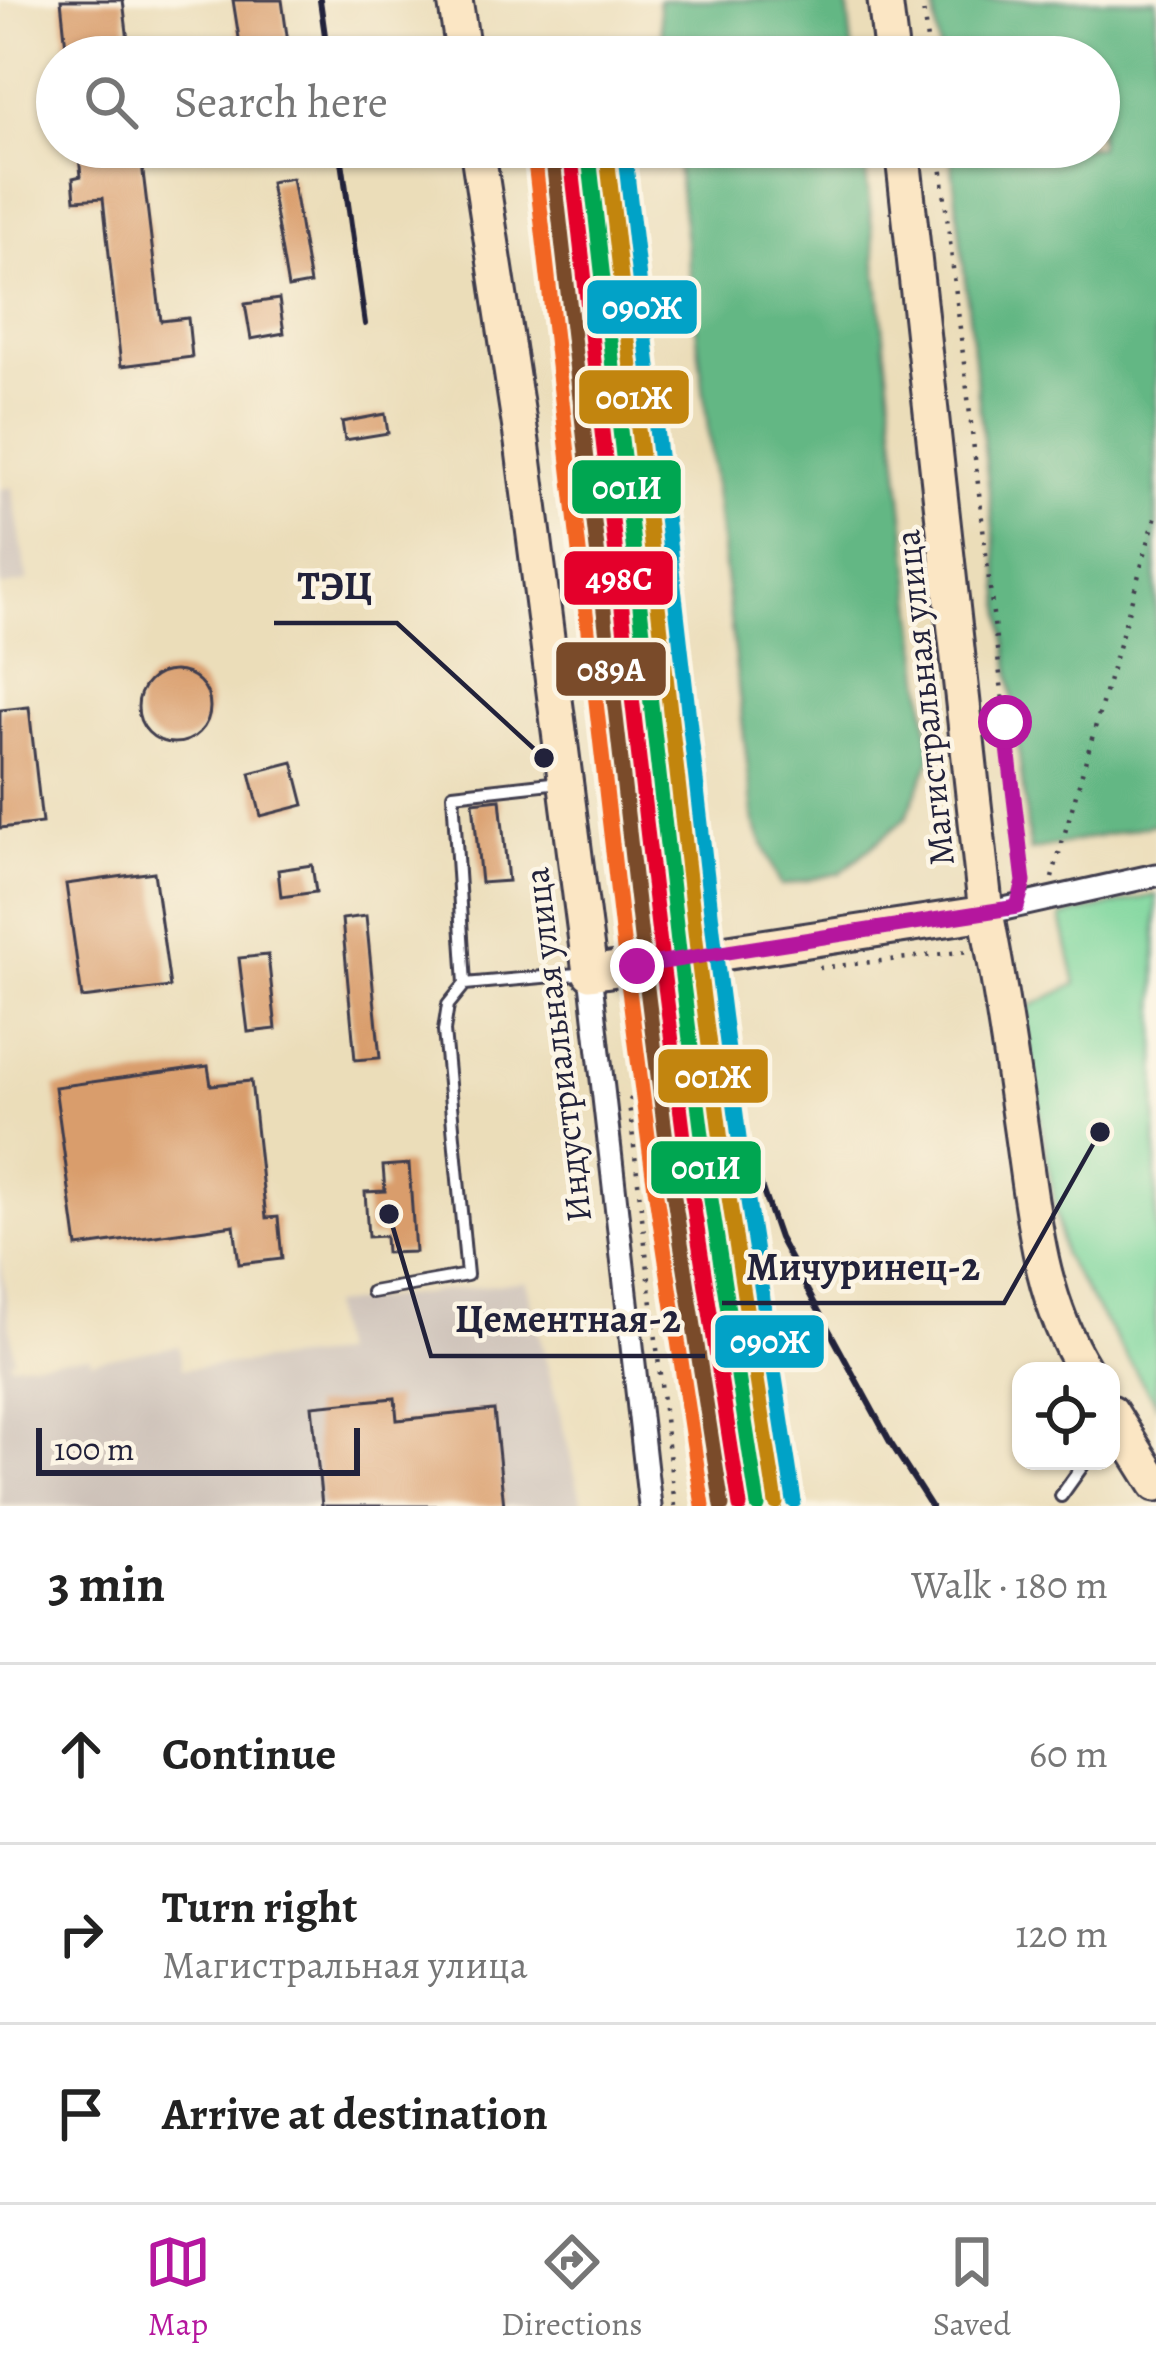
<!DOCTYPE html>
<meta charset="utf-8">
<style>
body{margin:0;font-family:Alegreya,serif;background:#f2f2f2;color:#222}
.controls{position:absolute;right:36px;bottom:36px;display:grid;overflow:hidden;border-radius:24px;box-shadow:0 3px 9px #0004}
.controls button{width:108px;height:108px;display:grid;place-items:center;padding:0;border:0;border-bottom:3px solid #e0e0e0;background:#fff;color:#222;font:60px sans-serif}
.scale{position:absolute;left:36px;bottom:30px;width:324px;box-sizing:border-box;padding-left:12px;border:6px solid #22223b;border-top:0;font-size:33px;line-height:42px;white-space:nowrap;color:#22223b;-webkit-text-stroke:9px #fcf5e5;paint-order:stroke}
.stop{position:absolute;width:36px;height:36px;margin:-27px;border:9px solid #b5179e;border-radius:50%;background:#fff}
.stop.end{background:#b5179e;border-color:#fff;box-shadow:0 3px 12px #0008}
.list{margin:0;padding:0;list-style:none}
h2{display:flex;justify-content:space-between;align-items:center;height:156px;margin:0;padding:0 48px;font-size:51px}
h2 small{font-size:39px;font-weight:400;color:#767676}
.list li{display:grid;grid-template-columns:78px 1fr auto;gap:36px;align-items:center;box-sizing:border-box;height:180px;padding:0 48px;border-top:3px solid #e0e0e0}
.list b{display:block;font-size:45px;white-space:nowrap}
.list p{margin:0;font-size:39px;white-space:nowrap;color:#767676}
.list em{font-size:39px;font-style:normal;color:#767676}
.icon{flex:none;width:66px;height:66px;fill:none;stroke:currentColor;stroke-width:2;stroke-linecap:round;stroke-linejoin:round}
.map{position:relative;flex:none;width:1156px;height:1506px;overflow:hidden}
.search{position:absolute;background:#fff;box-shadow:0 3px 9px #0004;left:36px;right:36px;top:36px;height:132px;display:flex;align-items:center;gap:30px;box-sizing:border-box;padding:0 42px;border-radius:66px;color:#767676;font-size:45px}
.sheet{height:696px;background:#fff}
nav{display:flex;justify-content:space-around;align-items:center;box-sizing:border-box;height:168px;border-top:3px solid #e0e0e0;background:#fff;font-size:33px;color:#767676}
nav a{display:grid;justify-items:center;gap:6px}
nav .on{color:#b5179e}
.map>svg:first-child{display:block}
.industrial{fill:#cec2b9}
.green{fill:#7bd69c;stroke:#4e7c6c;stroke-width:3}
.forest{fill:#64b784;stroke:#436c60;stroke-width:3}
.building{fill:#d99d6c}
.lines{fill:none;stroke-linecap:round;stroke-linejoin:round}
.lane-casing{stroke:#403e4e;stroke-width:16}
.street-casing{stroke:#403e4e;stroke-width:27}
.secondary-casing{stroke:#403e4e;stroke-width:39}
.path{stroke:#403e4e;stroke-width:4.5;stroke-dasharray:3 9;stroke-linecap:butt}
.lane{stroke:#fff;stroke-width:10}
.street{stroke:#fff;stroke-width:21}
.secondary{stroke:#fbe6c4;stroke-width:33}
.rail{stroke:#22223b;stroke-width:6}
.rail-1-casing{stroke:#fcf5e5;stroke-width:24}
.rail-2-casing{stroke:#fcf5e5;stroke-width:24}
.rail-3-casing{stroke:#fcf5e5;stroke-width:24}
.rail-4-casing{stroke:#fcf5e5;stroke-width:24}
.rail-5-casing{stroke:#fcf5e5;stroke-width:24}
.rail-6-casing{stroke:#fcf5e5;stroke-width:24}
.rail-1{stroke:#00a651;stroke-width:15}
.rail-2{stroke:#e4002b;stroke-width:15}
.rail-3{stroke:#c2850f;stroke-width:15}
.rail-4{stroke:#7a4b2a;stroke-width:15}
.rail-5{stroke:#02a2c7;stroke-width:15}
.rail-6{stroke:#f26522;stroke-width:15}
.route{stroke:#b5179e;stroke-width:15}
.labels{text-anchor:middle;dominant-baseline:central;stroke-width:9;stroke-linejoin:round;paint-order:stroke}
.street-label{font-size:36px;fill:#22223b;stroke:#fcf5e5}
.leader{fill:none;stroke:#22223b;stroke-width:4.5}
.callout-dot{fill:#22223b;stroke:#fcf5e5;stroke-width:4.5}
.callout-label{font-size:39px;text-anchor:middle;font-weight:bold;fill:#22223b;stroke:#fcf5e5;stroke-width:9;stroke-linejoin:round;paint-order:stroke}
.line-badge{stroke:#fcf5e5;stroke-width:4.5}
.badge-label{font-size:33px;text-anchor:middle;font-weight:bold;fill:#fff}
</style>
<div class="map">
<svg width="1156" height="1506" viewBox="0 0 1156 1506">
<rect width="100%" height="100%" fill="#fcf5e5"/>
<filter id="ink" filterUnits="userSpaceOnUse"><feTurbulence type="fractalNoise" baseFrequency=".00833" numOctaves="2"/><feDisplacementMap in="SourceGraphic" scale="24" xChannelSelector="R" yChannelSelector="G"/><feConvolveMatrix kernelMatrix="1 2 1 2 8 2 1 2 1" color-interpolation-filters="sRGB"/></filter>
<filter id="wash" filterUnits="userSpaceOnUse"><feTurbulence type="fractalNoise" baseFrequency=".004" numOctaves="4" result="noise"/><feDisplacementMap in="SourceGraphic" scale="48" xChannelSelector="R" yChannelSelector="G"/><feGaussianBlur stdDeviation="2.7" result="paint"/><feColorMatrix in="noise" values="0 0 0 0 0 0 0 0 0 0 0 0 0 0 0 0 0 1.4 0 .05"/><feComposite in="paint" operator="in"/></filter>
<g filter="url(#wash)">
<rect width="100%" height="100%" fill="#ebddb9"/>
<path class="industrial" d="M 12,487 L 28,582 L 0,587 L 0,489 Z
M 0,1249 L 14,1359 L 9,1360 L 11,1364 L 90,1356 L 91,1361 L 179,1346 L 182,1369 L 339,1354 L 330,1305 L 526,1281 L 583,1506 L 0,1506 Z"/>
<path class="green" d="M 1156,895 L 1156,1404 L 1063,1255 L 1023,1010 L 1076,984 L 1061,917 Z"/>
<path class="forest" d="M 658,0 L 847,0 L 853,57 L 665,57 Z
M 933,0 L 1156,0 L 1156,824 L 1030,851 L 950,147 L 1099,147 L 1099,57 L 940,57 Z
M 675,147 L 863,147 L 931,758 L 906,818 L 840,873 L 781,886 L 754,822 Z"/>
<g id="blocks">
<path class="building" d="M 61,0 L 123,0 L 130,57 L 67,57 Z
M 233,0 L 282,0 L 290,57 L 242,57 Z
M 78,147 L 140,147 L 161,321 L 188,318 L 192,357 L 121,366 L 103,198 L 75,200 L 73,178 L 81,176 Z
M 292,178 L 310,284 L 288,288 L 270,182 Z
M 279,299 L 284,333 L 251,339 L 245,304 Z
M 385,414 L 388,433 L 345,440 L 342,422 Z
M138 707a36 36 0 1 1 72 0a36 36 0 1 1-72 0Z
M 29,707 L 42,823 L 0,828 L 0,710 Z
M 293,762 L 304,805 L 261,816 L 250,773 Z
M 500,799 L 508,881 L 481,883 L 473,802 Z
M 312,865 L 316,892 L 281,897 L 278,870 Z
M 154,872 L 170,987 L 82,998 L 66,884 Z
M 366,916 L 380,1058 L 355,1060 L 342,919 Z
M 268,955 L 276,1029 L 248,1032 L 239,958 Z
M 208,1066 L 211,1085 L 251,1081 L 266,1218 L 278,1217 L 282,1259 L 239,1264 L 234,1225 L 77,1247 L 55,1087 Z
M 409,1164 L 415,1252 L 386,1253 L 385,1236 L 368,1237 L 365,1192 L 385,1191 L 383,1166 Z
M 395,1398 L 397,1420 L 494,1410 L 504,1506 L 322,1506 L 312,1406 Z"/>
</g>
</g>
<g filter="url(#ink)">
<use href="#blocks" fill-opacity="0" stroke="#403e4e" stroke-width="3"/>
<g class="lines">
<defs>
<path id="lane" d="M 465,984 L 453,794 L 560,782
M 372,1292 L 467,1275 L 444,1031 L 448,1005 L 465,984 L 588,973
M 1061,1496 L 1086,1461"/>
<path id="street" d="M 986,913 L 1156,875
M 590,973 L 650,1506"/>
<path id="secondary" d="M 455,0 L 464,57
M 885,0 L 892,57
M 477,147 L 522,442 L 590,973 L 986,913
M 902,147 L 986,913 C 1000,983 1010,1052 1020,1123 C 1033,1210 1038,1295 1085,1371
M 1111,1412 L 1156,1484"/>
</defs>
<use href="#lane" class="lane-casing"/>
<use href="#street" class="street-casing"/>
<use href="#secondary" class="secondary-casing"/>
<path class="path" d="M 922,0 L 929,57
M 939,147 L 1024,882
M 1052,878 L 1156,515
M 819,968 L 969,951
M 675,1506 L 629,1103 L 683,984"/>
<use href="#lane" class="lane"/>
<use href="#street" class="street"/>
<use href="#secondary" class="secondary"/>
<path class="rail" d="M 320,0 L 328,57
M 340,147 L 365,324
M 601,272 L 646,482 L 698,958 L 745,1139 L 779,1238 L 890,1442 L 931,1506"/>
<defs>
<path id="rail-1" d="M 588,147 L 680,960 L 706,1167 L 758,1506"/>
<path id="rail-2" d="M 570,149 L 662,962 L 688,1170 L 740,1506"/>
<path id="rail-3" d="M 606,147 L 698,958 L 724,1165 L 776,1503"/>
<path id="rail-4" d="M 552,151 L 644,964 L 670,1172 L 722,1506"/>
<path id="rail-5" d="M 624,147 L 716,956 L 742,1162 L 794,1501"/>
<path id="rail-6" d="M 534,153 L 626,967 L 653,1175 L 703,1506"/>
</defs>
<use href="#rail-1" class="rail-1-casing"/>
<use href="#rail-2" class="rail-2-casing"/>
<use href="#rail-3" class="rail-3-casing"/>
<use href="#rail-4" class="rail-4-casing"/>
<use href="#rail-5" class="rail-5-casing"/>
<use href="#rail-6" class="rail-6-casing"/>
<use href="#rail-1" class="rail-1"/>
<use href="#rail-2" class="rail-2"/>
<use href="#rail-3" class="rail-3"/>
<use href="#rail-4" class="rail-4"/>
<use href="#rail-5" class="rail-5"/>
<use href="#rail-6" class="rail-6"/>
</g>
</g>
<g class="lines" filter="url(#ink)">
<path class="route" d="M 637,966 L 1017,907 L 1024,882 L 1005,722"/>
</g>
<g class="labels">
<g class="street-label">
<text transform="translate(924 698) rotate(-96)">Магистральная улица</text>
<text transform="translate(557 1045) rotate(-97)">Индустриальная улица</text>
</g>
</g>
<path class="leader" d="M544 758L397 623H274M1100 1132L1004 1303H722M389 1214L431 1356H705"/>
<g class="callout-dot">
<circle cx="544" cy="758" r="12"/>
<circle cx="1100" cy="1132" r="12"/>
<circle cx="389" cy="1214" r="12"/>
</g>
<g class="callout-label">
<text x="335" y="599">ТЭЦ</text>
<text x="863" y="1280">Мичуринец-2</text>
<text x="568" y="1332">Цементная-2</text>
</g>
<g class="line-badge">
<rect x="585" y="278" width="114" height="58" rx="12" fill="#02a2c7"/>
<rect x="577" y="368" width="114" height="58" rx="12" fill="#c2850f"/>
<rect x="570" y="458" width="113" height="58" rx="12" fill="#00a651"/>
<rect x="562" y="549" width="113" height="58" rx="12" fill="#e4002b"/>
<rect x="554" y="640" width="114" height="58" rx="12" fill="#7a4b2a"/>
<rect x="656" y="1047" width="114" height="58" rx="12" fill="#c2850f"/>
<rect x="649" y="1139" width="114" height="57" rx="12" fill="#00a651"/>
<rect x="713" y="1313" width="113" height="57" rx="12" fill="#02a2c7"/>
</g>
<g class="badge-label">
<text x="642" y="319">090Ж</text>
<text x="634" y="409">001Ж</text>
<text x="627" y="499">001И</text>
<text x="619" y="590">498С</text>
<text x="611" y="681">089А</text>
<text x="713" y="1088">001Ж</text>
<text x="706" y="1179">001И</text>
<text x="770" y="1353">090Ж</text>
</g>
</svg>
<div class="controls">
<button><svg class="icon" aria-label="locate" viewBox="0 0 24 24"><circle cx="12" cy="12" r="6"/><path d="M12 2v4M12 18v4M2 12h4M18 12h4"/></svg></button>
</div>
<div class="scale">100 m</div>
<div class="stop" style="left:1005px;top:722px"></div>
<div class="stop end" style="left:637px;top:966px"></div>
<div class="search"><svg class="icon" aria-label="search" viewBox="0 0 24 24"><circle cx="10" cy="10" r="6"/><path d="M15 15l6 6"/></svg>Search here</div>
</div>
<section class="sheet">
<h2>3 min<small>Walk · 180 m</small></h2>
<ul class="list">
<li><svg class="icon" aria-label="ahead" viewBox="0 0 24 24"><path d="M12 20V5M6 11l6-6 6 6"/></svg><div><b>Continue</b></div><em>60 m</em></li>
<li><svg class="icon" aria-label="right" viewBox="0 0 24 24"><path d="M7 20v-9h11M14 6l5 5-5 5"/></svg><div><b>Turn right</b><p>Магистральная улица</p></div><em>120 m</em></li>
<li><svg class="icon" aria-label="arrive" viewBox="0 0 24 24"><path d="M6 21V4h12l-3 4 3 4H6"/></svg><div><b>Arrive at destination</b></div></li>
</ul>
</section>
<nav>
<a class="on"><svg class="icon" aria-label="map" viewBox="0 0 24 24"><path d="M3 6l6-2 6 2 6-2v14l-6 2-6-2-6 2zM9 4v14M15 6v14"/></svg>Map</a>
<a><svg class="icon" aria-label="directions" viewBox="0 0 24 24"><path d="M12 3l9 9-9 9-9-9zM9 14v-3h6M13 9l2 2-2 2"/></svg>Directions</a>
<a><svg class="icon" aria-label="saved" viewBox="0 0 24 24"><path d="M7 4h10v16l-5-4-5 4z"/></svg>Saved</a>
</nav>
